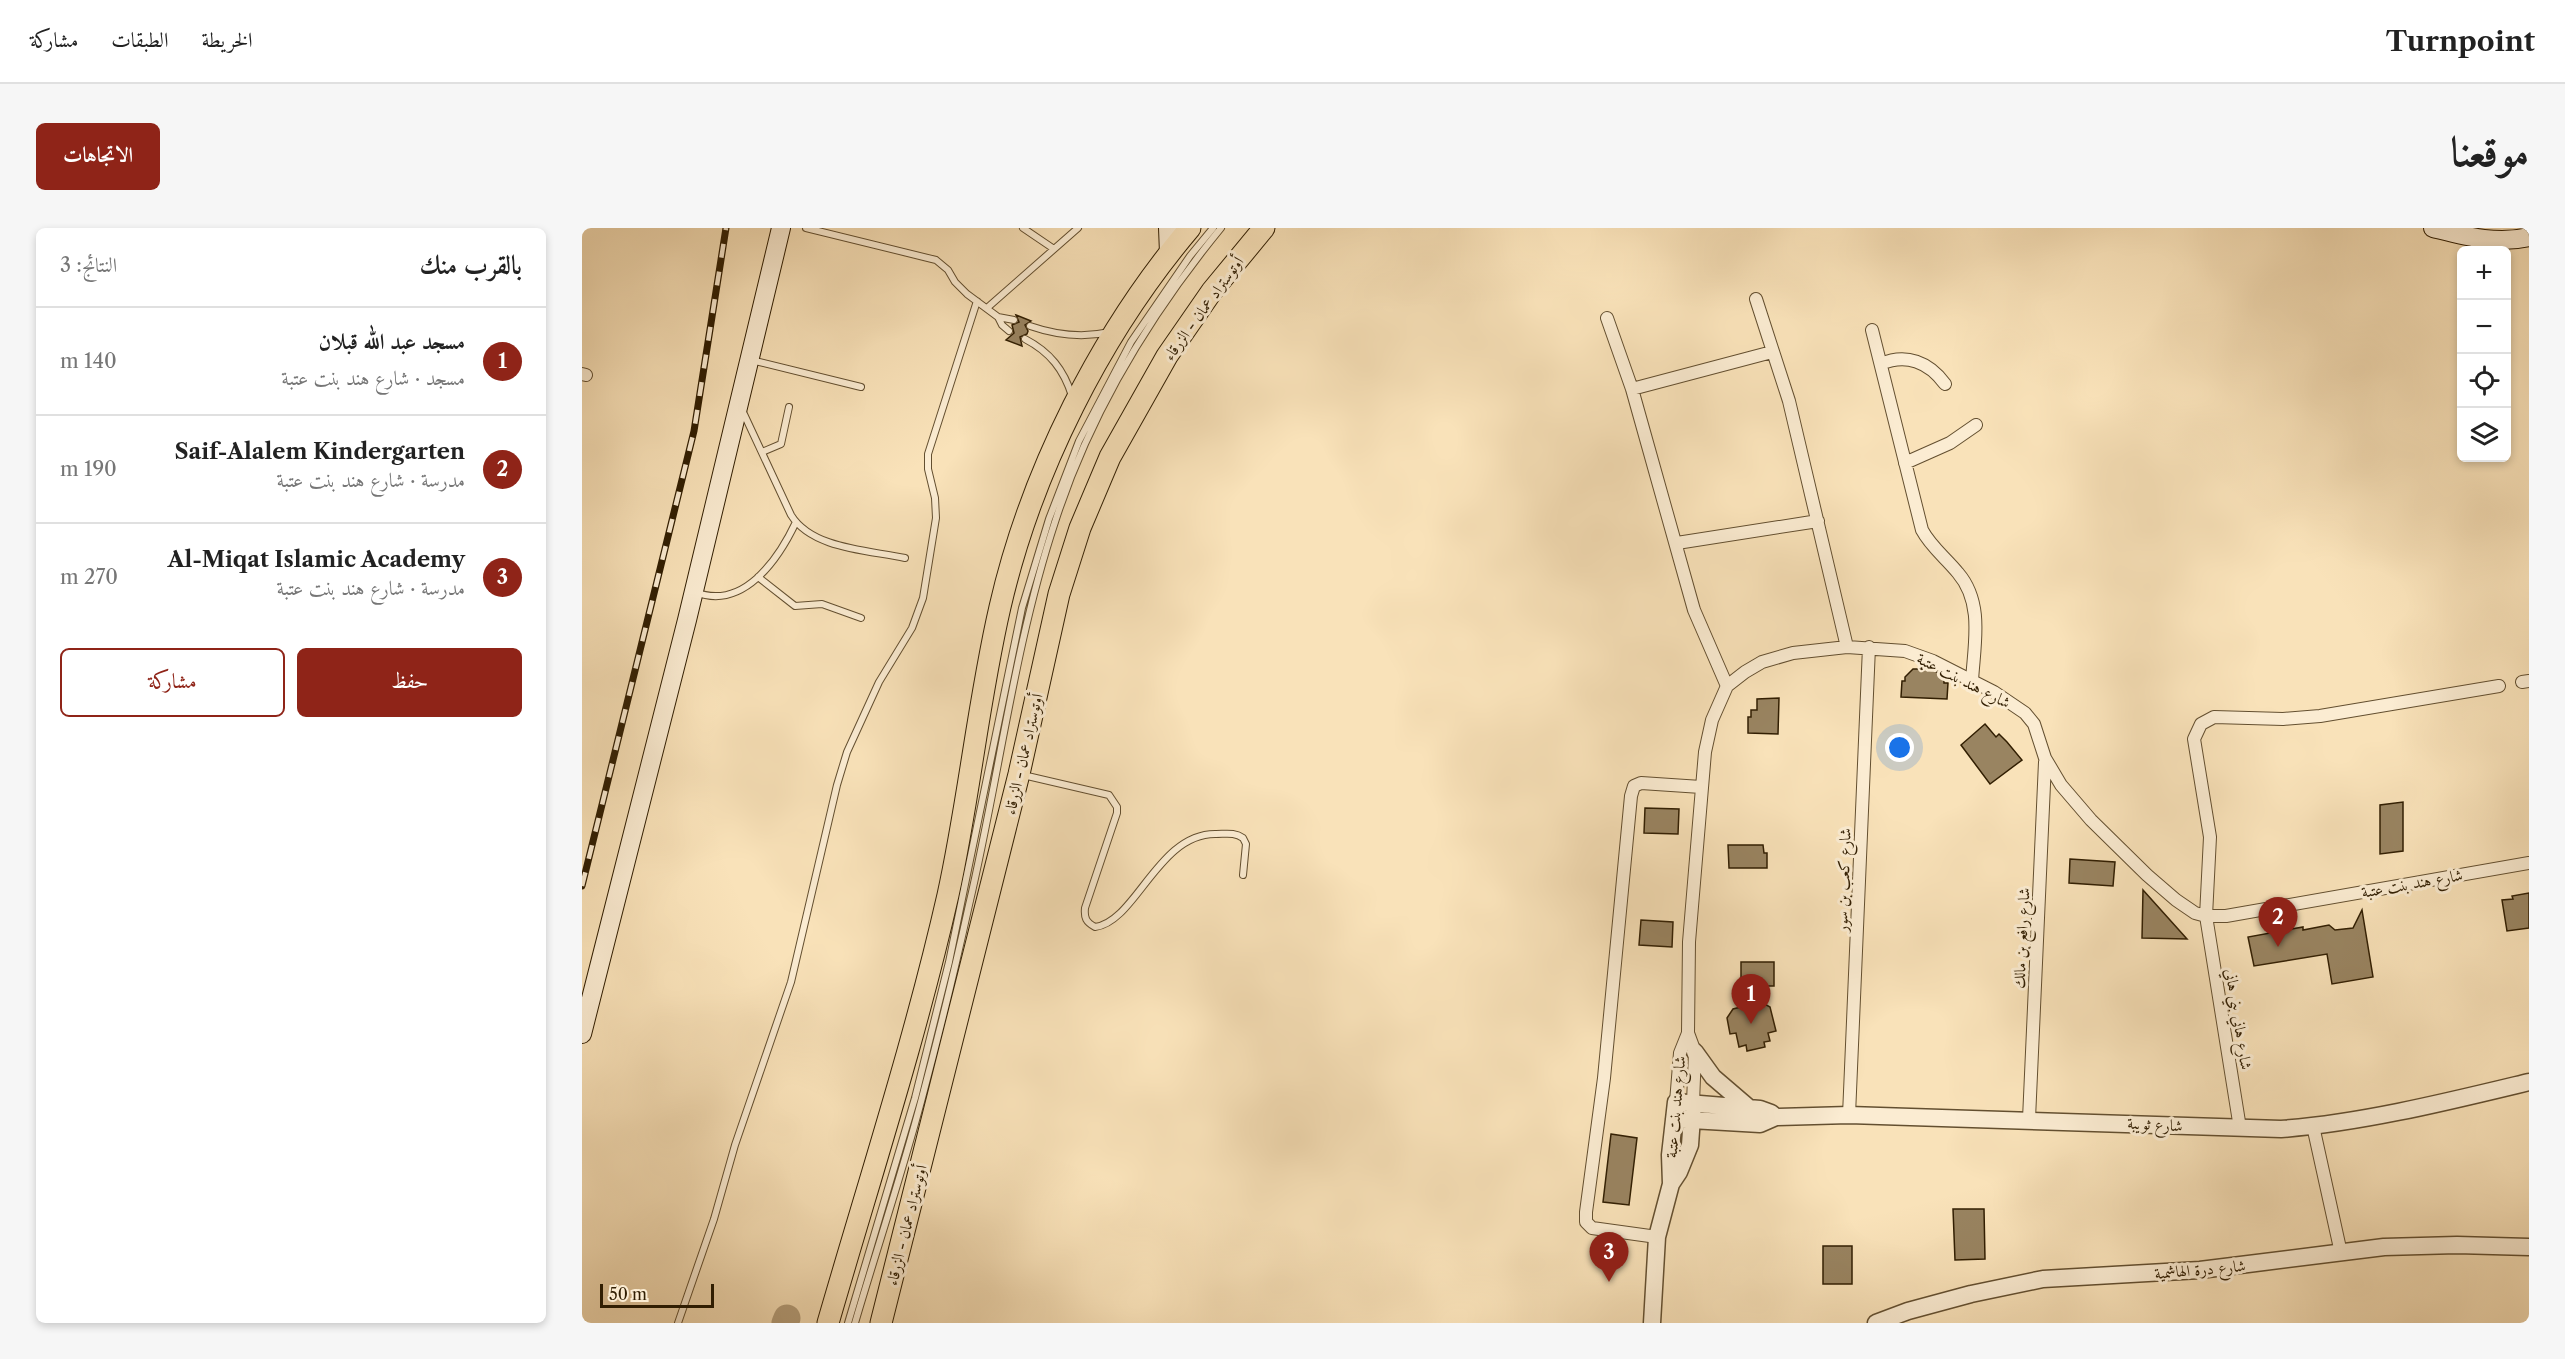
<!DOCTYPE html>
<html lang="ar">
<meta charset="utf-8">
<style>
body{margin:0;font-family:"Libre Caslon Text",Amiri,serif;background:#f6f6f6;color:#222;direction:rtl}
.controls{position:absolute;right:18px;top:18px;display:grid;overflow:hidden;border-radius:9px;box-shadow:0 3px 9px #0003}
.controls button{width:54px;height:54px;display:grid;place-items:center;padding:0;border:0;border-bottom:2px solid #e0e0e0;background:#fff;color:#222;font:30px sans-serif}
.scale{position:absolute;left:18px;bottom:15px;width:114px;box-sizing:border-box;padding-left:6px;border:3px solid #311e02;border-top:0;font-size:16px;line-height:21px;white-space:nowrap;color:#311e02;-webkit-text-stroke:4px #fbecd2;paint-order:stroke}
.you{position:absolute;left:1318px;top:520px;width:21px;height:21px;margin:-15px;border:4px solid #fff;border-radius:50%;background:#1a73e8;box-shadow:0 0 0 9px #1a73e833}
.badge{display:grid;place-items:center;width:39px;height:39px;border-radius:50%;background:#8f2418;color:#fff;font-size:20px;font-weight:700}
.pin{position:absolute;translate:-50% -50px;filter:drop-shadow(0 2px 3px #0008)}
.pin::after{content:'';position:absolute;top:32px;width:21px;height:18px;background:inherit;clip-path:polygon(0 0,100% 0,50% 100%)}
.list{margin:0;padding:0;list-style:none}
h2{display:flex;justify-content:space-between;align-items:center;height:78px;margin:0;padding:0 24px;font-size:26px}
h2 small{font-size:20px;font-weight:400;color:#767676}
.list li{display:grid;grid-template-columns:39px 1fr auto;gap:18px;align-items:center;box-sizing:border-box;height:108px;padding:0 24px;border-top:2px solid #e0e0e0}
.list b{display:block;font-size:22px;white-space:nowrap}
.list p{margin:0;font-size:20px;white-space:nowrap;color:#767676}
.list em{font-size:20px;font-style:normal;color:#767676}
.actions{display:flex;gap:12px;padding:18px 24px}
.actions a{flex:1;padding:14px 0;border:2px solid #8f2418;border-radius:9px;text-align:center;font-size:21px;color:#8f2418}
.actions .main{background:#8f2418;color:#fff}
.icon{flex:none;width:33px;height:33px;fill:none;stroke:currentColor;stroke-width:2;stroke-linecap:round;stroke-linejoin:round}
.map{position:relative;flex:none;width:1947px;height:1095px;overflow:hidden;direction:ltr;border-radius:9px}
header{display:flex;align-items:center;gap:36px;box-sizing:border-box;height:84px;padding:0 30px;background:#fff;border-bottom:2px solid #e0e0e0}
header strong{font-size:28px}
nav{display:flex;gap:33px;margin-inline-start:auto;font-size:21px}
.intro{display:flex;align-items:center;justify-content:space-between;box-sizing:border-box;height:144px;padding:0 36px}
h1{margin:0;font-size:42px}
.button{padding:15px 27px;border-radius:9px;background:#8f2418;color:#fff;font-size:21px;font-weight:700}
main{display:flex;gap:36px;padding:0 36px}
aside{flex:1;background:#fff;border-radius:9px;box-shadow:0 3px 9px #0003}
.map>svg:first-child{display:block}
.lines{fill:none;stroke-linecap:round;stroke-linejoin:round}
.river{stroke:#b59f7b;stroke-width:27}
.building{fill:#998461;stroke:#311e02;stroke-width:1.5}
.service-casing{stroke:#634f30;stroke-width:8}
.minor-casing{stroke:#634f30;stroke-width:14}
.tertiary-casing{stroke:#634f30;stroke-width:19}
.secondary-casing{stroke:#311e02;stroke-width:20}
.trunk-casing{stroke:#311e02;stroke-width:23}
.service{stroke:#fbecd2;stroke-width:6}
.minor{stroke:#fbecd2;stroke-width:12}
.tertiary{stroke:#fbecd2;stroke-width:16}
.secondary{stroke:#fbecd2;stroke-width:18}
.trunk{stroke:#f9e2b9;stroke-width:21}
.rail-casing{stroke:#311e02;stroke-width:7}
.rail{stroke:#fbecd2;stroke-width:4.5;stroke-dasharray:14;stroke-linecap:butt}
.labels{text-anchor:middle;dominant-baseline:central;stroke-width:6;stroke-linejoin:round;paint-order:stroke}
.street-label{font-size:16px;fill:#311e02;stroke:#fbecd2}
</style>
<header>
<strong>Turnpoint</strong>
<nav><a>الخريطة</a><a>الطبقات</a><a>مشاركة</a></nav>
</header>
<div class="intro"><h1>موقعنا</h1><a class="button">الاتجاهات</a></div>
<main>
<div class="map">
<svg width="1947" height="1095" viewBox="0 0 1947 1095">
<rect width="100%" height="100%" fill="#f9e2b9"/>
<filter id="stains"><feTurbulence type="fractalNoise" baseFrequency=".00333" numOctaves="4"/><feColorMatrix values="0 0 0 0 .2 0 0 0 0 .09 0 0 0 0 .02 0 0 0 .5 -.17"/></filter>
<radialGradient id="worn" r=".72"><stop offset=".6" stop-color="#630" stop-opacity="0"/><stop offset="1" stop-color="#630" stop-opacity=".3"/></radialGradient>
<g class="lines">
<path class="river" d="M 203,1095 L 205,1090"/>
</g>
<path class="building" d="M 434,87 L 449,93 L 443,97 L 446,103 L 445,106 L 438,109 L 440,118 L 424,112 L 432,105 L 430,97 L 437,94 Z
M 1331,441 L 1349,441 L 1359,446 L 1362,449 L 1362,455 L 1366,455 L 1365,471 L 1319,469 L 1320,453 L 1323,453 L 1323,449 Z
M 1197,470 L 1196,506 L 1166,505 L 1166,489 L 1169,489 L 1169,482 L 1175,482 L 1175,471 Z
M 1403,496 L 1414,509 L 1417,506 L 1425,514 L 1440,532 L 1408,556 L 1379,517 Z
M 1821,574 L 1821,623 L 1798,626 L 1798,577 Z
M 1063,580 L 1097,581 L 1096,606 L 1062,605 Z
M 1146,617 L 1181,617 L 1182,625 L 1185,625 L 1185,640 L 1147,640 Z
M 1488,631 L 1533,634 L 1531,658 L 1487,655 Z
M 1561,662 L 1605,711 L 1560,710 Z
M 1947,665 L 1947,700 L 1925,703 L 1920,672 L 1931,671 L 1930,668 Z
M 1780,682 L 1791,749 L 1750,756 L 1745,726 L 1672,738 L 1666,709 L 1721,699 L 1721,702 L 1747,697 L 1753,702 L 1771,700 Z
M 1059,692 L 1091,694 L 1090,719 L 1057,717 Z
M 1159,734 L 1192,734 L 1192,758 L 1159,758 Z
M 1179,774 L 1188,779 L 1194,803 L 1186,805 L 1188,813 L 1182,814 L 1183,819 L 1165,823 L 1164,817 L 1157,819 L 1154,805 L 1148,806 L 1145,790 L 1151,781 Z
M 1029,906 L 1055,910 L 1047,977 L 1021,974 Z
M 1371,981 L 1402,981 L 1403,1031 L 1373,1032 Z
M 1241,1018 L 1270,1018 L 1270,1056 L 1241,1056 Z"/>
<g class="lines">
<defs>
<path id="service" d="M 224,0 L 354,32 L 366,42 L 373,54 L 385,66 L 416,89 L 432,92
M 441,0 L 472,21
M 405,80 L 496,0
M 416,89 L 420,97 L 427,103
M 448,98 C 474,107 501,110 528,104
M 443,111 C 468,124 482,142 490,168
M 169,132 L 279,159
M 161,184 L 209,287 C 230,321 286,322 323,330
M 180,224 L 199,216 L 207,179
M 176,349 L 213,378 L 240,376 L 279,390
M 113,364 C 161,383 196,332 214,294
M 441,547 L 527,567 L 535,579 L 535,585 L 503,680 C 502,690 504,694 513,699 C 554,694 576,605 634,606 C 644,606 653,604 661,610 L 664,616 L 661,647
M 96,1095 L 132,991 L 153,917 L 209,754 L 255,557 L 265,524 L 297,454 L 330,400 L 341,370 L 354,290 L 353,270 L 346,241 L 346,226 L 395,73
M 266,1095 L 333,870 L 367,734 L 440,380 L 467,291 L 497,213 L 549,114 L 608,28 L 631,0
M 273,1095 C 295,1020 320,946 340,870 C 357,806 373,741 387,677 C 417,550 432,418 473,294 C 508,185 567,88 639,0"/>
<path id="minor" d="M 1174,71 L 1207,173 L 1265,419
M 1025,90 L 1050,161 L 1112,382 L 1145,458
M 1290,102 L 1340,302 C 1349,319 1364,330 1376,345 C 1402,375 1392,417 1390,453
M 1299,136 C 1324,125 1347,134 1363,156
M 0,146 L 4,147
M 1050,161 L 1190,124
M 1323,235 L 1368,215 L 1394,197
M 1095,315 L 1236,293
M 1940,454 L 1947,453
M 1094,874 L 1098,825 L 1106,805
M 1111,875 L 1113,824 L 1106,805 L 1107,714 L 1123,524 L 1130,492 L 1145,458 L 1163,444 L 1180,434 L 1211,425 L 1265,419 L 1323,423 L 1351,433 L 1412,464 L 1443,485 L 1452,496 L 1463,530 L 1479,557 L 1509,592 L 1565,647 L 1594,672 L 1613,685 L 1624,688 L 1644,688 L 1947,635
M 1267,887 L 1287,419
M 1447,891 L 1463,534
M 1731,898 L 1759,1025
M 1658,900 L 1624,688 L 1628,609 L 1612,511 L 1619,496 L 1632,489 L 1701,491 L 1738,488 L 1917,458
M 1075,1009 L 1010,1000 L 1004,994 L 1004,984 L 1022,850 L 1049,568 L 1052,558 L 1059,555 L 1119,559"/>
<path id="tertiary" d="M 1113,824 L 1131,849 L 1166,879
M 1092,891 L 1178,896 L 1194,889 L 1267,887 L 1699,901 C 1780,895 1868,873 1947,854
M 1089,956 L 1088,927 L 1094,874 L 1178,881 L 1189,885 L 1194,889
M 1070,1095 L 1075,1009 L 1089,956 L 1097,944 L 1108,917 L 1111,875
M 1294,1095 L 1326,1083 L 1389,1066 L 1461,1051 L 1618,1042 L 1802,1019 L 1875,1017 L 1947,1019"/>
<path id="secondary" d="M 586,0 L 587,25
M 1851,0 C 1883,8 1914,17 1947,9
M 0,806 L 105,392 L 199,0"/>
<path id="trunk" d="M 246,1095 C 287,953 333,812 366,667 C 387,572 396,474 418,379 C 449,244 519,105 608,0
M 299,1095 L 437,546 L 477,366 L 498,300 L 528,229 L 585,128 L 630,63 L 682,0"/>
</defs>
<use href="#service" class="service-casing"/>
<use href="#minor" class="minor-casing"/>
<use href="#tertiary" class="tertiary-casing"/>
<use href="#secondary" class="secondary-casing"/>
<use href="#trunk" class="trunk-casing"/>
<use href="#service" class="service"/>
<use href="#minor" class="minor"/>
<use href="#tertiary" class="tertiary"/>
<use href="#secondary" class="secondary"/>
<use href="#trunk" class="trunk"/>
<defs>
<path id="rail" d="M 0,658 L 112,203 L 144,0"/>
</defs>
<use href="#rail" class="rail-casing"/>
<use href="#rail" class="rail"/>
</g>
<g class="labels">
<g class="street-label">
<text transform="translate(621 80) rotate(-54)">أوتوستراد عمان - الزرقاء</text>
<text transform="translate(1382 452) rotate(27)">شارع هند بنت عتبة</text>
<text transform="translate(441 526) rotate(-77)">أوتوستراد عمان - الزرقاء</text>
<text transform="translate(1261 652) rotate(-88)">شارع كعب بن سور</text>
<text transform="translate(1830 655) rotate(-10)">شارع هند بنت عتبة</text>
<text transform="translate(1439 710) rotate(-87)">شارع رافع بن مالك</text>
<text transform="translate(1657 791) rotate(81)">شارع هاني بني هاني</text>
<text transform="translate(1093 879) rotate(-85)">شارع هند بنت عتبة</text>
<text transform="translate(1573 896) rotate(3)">شارع ثويبة</text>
<text transform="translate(324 997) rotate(-76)">أوتوستراد عمان - الزرقاء</text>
<text transform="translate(1618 1041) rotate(-5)">شارع درة الهاشمية</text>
</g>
</g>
<rect width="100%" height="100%" filter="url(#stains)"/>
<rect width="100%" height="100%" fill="url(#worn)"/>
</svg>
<div class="controls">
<button>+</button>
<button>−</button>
<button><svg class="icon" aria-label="locate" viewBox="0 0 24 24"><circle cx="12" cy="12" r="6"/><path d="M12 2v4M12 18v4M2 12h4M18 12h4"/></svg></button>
<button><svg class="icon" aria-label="layers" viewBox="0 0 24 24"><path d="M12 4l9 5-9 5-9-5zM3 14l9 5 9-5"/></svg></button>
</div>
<div class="scale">50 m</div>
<div class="you"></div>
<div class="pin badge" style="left:1169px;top:796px">1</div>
<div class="pin badge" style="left:1696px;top:719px">2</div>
<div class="pin badge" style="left:1027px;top:1054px">3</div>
</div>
<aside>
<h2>بالقرب منك<small>النتائج: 3</small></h2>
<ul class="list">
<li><span class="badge">1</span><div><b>مسجد عبد الله قبلان</b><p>مسجد · شارع هند بنت عتبة</p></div><em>140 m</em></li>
<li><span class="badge">2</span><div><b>Saif-Alalem Kindergarten</b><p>مدرسة · شارع هند بنت عتبة</p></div><em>190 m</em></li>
<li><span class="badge">3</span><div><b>Al-Miqat Islamic Academy</b><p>مدرسة · شارع هند بنت عتبة</p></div><em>270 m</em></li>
</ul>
<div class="actions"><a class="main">حفظ</a><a>مشاركة</a></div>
</aside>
</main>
